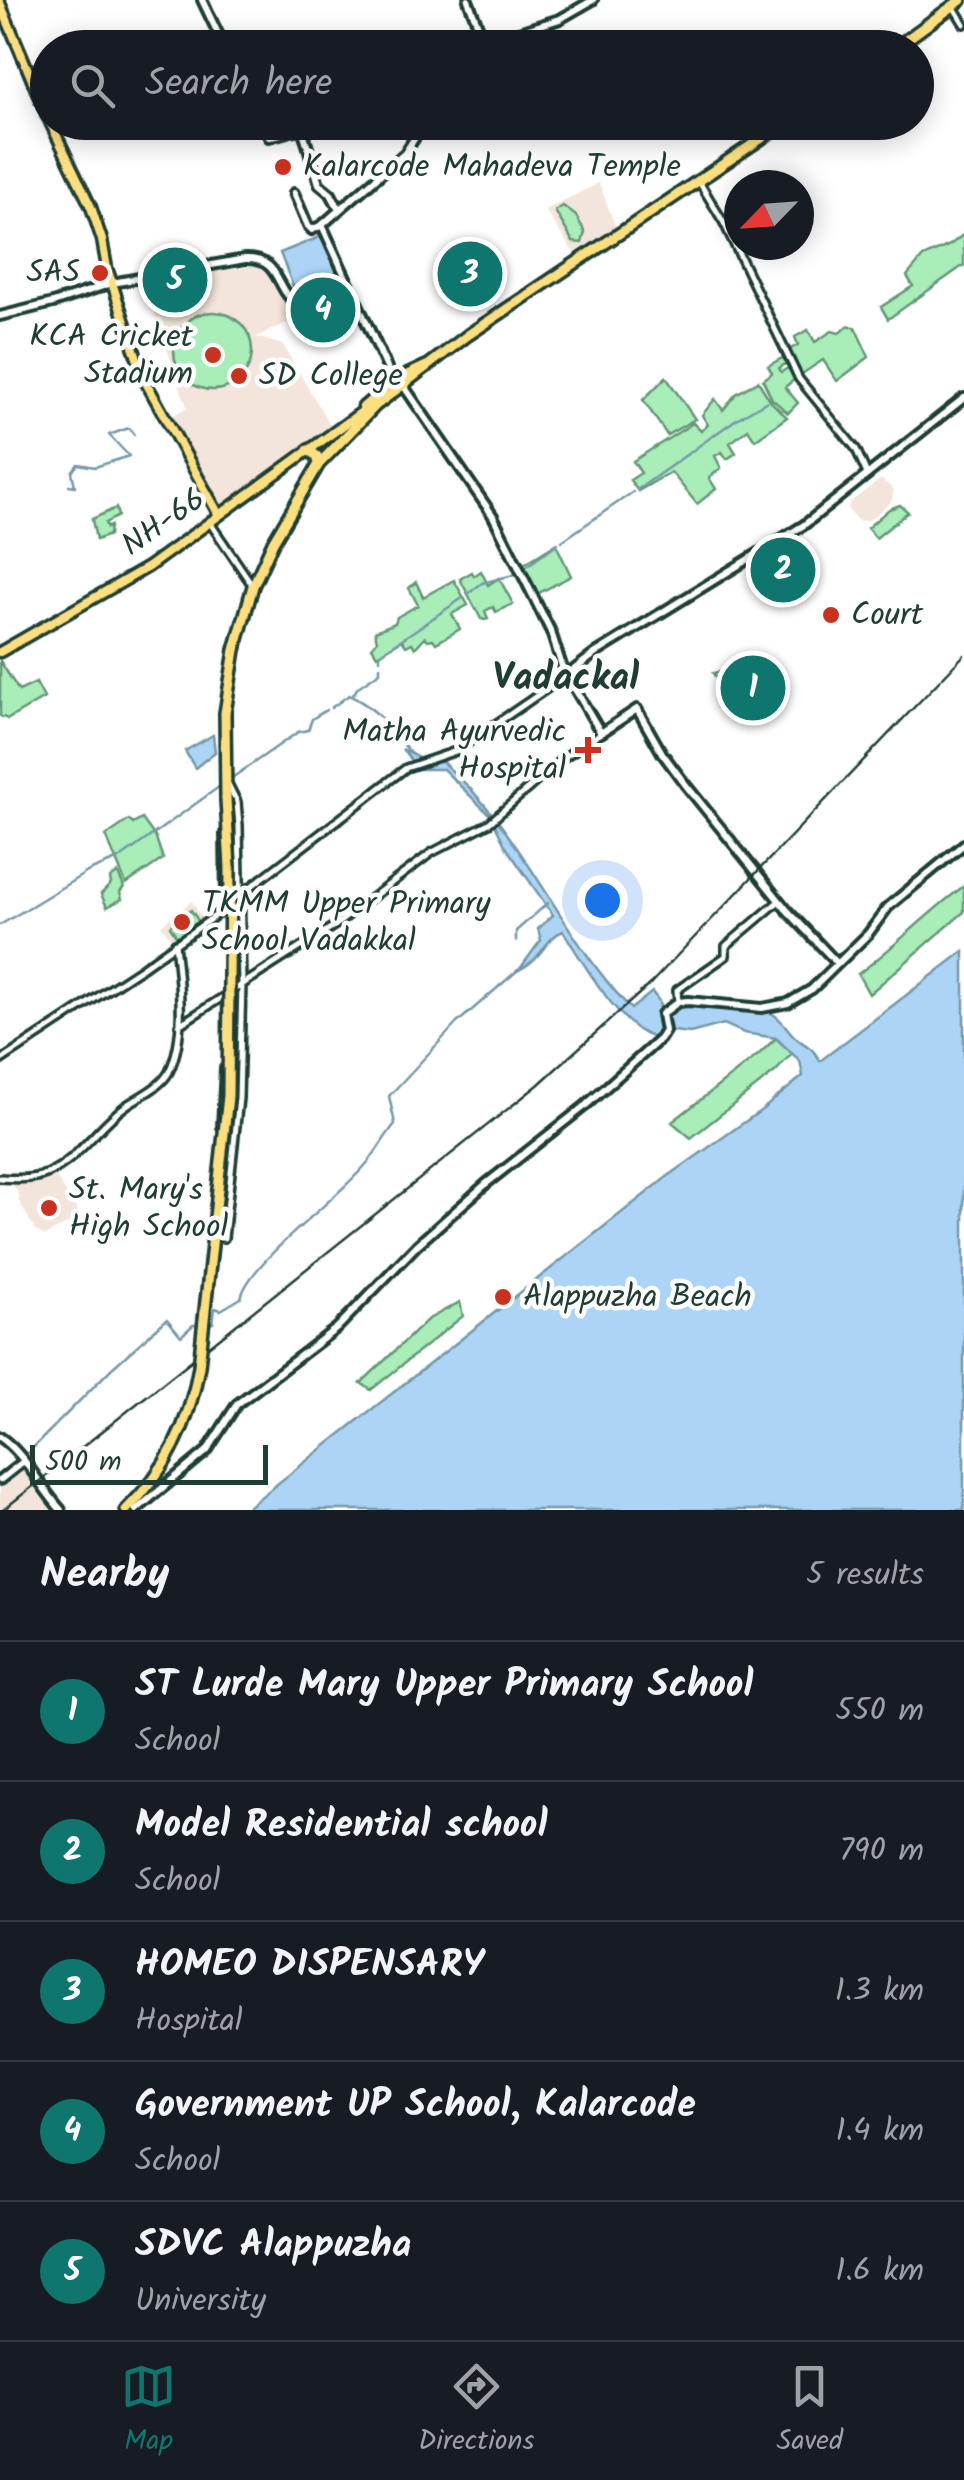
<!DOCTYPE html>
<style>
body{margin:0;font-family:Kalam,sans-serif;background:#242831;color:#f1f3f6}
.compass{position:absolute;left:724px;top:170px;width:90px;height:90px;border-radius:50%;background:#171b24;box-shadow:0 5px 25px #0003;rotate:245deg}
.scale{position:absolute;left:30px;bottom:25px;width:238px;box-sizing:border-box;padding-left:10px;border:5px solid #1f3d34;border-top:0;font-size:28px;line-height:35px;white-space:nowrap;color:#1f3d34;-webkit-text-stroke:8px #fff;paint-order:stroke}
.you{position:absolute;left:602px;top:900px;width:35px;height:35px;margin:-25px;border:8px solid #fff;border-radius:50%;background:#1a73e8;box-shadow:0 0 0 15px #1a73e833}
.badge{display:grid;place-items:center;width:65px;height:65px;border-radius:50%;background:#0f766e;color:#fff;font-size:32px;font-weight:700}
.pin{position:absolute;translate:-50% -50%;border:5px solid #fff;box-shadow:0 2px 10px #0006}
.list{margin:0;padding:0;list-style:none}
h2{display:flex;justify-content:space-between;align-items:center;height:130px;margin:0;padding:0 40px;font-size:42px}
h2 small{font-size:32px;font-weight:400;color:#9ea1a6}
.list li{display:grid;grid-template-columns:65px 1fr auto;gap:30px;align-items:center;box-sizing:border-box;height:140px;padding:0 40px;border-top:2px solid #363941}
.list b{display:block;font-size:38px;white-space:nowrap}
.list p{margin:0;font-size:32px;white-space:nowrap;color:#9ea1a6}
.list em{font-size:32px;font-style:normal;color:#9ea1a6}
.icon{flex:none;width:55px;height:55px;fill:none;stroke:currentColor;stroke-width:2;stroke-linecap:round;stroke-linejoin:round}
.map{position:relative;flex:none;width:964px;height:1510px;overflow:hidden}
.search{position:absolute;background:#171b24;box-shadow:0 5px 25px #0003;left:30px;right:30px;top:30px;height:110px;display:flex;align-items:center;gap:25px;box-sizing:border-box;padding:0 35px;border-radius:55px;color:#9ea1a6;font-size:38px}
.sheet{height:830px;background:#171b24}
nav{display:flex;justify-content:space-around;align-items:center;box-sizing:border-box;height:140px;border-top:2px solid #363941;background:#171b24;font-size:28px;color:#9ea1a6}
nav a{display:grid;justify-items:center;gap:5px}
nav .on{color:#0f766e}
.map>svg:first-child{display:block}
.built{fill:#f3e5db}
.green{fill:#a9eeb9;stroke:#649676;stroke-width:2.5}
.water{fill:#acd4f6;stroke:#7498a8;stroke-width:2.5}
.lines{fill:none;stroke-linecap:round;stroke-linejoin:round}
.stream{stroke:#7498a8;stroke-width:2.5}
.tertiary-casing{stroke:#1f3d34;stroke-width:12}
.secondary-casing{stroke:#1f3d34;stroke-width:14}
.primary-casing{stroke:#1f3d34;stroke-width:15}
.trunk-casing{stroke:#1f3d34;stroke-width:16}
.tertiary{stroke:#fff;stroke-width:5}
.secondary{stroke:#fff;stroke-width:6}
.primary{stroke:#fedf80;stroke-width:8}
.trunk{stroke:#fedf80;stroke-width:9}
.rail{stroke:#1f3d34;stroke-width:2.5}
.trunk-bridge-casing{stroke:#1f3d34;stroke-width:16;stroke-linecap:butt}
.trunk-bridge{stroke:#fedf80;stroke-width:9}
.poi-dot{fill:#c8321e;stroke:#fff;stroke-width:4}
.labels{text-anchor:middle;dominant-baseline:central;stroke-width:9;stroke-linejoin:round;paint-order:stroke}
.poi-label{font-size:32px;fill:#1f3d34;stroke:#fff;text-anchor:start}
.street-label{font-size:32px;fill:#1f3d34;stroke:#fff}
.quarter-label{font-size:38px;font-weight:bold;fill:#1f3d34;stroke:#fff}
</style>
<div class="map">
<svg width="964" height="1510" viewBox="0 0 964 1510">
<rect width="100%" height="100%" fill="#fff"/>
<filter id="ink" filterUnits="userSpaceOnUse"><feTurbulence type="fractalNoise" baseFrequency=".01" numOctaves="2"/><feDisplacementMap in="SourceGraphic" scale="20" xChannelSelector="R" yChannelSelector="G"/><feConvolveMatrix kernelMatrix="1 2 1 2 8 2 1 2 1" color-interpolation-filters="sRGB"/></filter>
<g filter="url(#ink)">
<path class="built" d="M 599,183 L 616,228 L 574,253 L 545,210 Z
M 255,266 L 272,277 L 286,303 L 296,313 L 296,319 L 256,337 L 283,345 L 330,425 L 223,511 L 169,418 L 187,407 L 144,282 Z
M 881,479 L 894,490 L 891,502 L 869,520 L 858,521 L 848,510 L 849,503 Z
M 787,543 L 809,575 L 782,593 L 774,593 L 758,572 L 761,568 L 757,562 Z
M 772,664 L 781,677 L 734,711 L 725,698 Z
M 192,901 L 203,920 L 173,942 L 161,925 Z
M 54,1174 L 81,1216 L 45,1236 L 36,1231 L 18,1200 L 20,1197 L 11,1181 Z
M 23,1467 L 33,1482 L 54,1510 L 0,1510 L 0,1485 Z"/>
<path class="green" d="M 563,206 L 576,216 L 585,232 L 582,243 L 573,242 L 555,211 Z
M 964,234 L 964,265 L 888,319 L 881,307 L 913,286 L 907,276 L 923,257 L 950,245 Z
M174 351a39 39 0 1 1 78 0a39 39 0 1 1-78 0Z
M 849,326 L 855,327 L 869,357 L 837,381 L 823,360 L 799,376 L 787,351 L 798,345 L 795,337 L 808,330 L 815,342 L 832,331 L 839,333 Z
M 784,357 L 787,363 L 779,368 L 781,372 L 790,367 L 795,379 L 785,387 L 798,403 L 788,413 L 772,399 L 763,380 L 772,373 L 768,366 Z
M 666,377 L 695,419 L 667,435 L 643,400 Z
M 758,381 L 771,402 L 787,417 L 755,440 L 748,429 L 730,443 L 736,453 L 727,459 L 722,452 L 715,456 L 721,468 L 709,478 L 716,489 L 697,504 L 671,472 L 638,491 L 630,480 L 641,473 L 633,461 L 693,423 L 701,431 L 708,425 L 702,415 L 715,399 L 723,410 L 736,394 Z
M 900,505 L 908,512 L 876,538 L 867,528 L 889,509 Z
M 116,508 L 118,516 L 105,523 L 107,528 L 110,526 L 109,535 L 96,540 L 92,519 Z
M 556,544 L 571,576 L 535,595 L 521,566 Z
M 481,571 L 488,585 L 499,578 L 513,604 L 496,612 L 493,607 L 485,611 L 488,619 L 485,620 L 481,619 L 460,579 L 472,572 L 474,576 Z
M 454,580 L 468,605 L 452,614 L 460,629 L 436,643 L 433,639 L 428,640 L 425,637 L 415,648 L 412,643 L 406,646 L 402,640 L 377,655 L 372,647 L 377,641 L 375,631 L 395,623 L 397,617 L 418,605 L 409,588 L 416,582 L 423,597 Z
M 0,661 L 19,691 L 36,683 L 44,698 L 8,719 L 0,716 Z
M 750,665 L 754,672 L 725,692 L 713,673 Z
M 142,819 L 156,838 L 163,859 L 126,884 L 106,836 L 129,820 L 133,824 Z
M 118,873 L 124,887 L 120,892 L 122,899 L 107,907 L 101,894 L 111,884 L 110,878 Z
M 964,886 L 964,912 L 869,994 L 858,974 C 896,946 927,913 964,886 Z
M 191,910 L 199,922 L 178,939 L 170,926 Z
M 776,1038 L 792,1053 L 776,1071 L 691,1138 L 672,1122 L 758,1055 Z
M 460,1302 L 463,1316 L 371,1390 L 361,1383 L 427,1320 Z"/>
<path class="water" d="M 322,236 L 338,276 L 296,294 L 280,253 Z
M 213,735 L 215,752 L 195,768 L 185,751 Z
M 402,749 L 424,761 L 442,762 C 524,830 558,933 631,1009 L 652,992 L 659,1001 L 661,1017 L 668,1016 L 675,1008 L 683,1005 L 771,1013 C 784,1020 785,1028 795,1037 C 808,1048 810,1044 820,1061 L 964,951 L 964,1510 L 244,1510 L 667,1177 L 763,1109 L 803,1076 L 800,1061 L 776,1038 L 744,1033 L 724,1024 L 690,1033 L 664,1030 L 660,1038 C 625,1039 581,958 563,931 C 545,938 543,959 519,970 L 541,940 L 538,929 L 553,915 L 506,847 L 490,815 L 443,769 L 418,769 Z"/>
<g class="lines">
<path class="stream" d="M 69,485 L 75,486 L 72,472 L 78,464 L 95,467 L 129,456 L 109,435 L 129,428 L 134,435
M 637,490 L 738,418 L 769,400
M 562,541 L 633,492
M 523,569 L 558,543
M 468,594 L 482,583 L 517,574
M 380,659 L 380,654 L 464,597
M 353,695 L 358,687 L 380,672 L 380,666
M 331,708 L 349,695 C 378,709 391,728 410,753
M 229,780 L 298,732 L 308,730 L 312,719 L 326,710
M 0,925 L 89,871 L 119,859 L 223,784
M 516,941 L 516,931 L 548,903
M 209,1324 L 213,1323 L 215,1308 L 221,1310 L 241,1298 C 249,1261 341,1197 368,1162 C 378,1150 385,1136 395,1124 L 389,1096 L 457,1023 L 518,970
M 25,1456 L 111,1369 L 167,1319 L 181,1336 L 193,1325 L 201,1325
M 0,1474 L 18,1460"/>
<defs>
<path id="tertiary" d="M 953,6 L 964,24
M 698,180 L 724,223 L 799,379 L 856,449 L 867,474
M 210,523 L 253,586
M 224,833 L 225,897
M 240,895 L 406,768 L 456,751 L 567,675
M 678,1002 L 677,990 L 726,956 L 726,946 L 779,901
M 179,1025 L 337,924 L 431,853 L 489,823 L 563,758 L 601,733
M 0,1061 L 143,967 L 226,908
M 221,1127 L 224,1068
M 0,1178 C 14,1179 32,1180 46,1174 C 79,1160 98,1125 127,1105 C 140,1096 161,1087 169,1072 C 187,1034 179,983 175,943
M 214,1237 L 224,1238 L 239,1098 L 242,984 L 239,826 L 237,802 L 227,782"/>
<path id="secondary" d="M 202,0 L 225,48
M 468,0 L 486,46
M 485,48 L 503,37 L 560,19 L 593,0
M 261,122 L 269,137 L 302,128 L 319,184 L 331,194 L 339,209
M 294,193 L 308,226 L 312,230 L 322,225
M 322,225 L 393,381
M 322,225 L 405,153 L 425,122
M 0,316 L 53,303 L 112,283 L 245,259 C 281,258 274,287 297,305 L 322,299 L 350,287
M 403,385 L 493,516 L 551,632 L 563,669 L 601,733 L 637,709 L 662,753 L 685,784 L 786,909 L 836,962
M 567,675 L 596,653 L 804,525 L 964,398
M 0,1437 C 26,1455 40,1487 61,1510
M 0,1480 L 24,1461
M 136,1510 L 207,1451 L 237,1404 L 337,1328 L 417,1245 L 487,1183 L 585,1106 L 660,1039 L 665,1031 L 662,1014 L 678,1002 L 688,1001 L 762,1008 L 788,1003 L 812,989 L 868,934 L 888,907 L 964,844"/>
<path id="primary" d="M 0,3 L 48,118
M 50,122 L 91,207 L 102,240 L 107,268 L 144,379 L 219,515
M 363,407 L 393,381 L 425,366
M 0,652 L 148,567 L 374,403"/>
<path id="trunk" d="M 895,48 L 961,0
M 308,450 L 317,456 L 319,464
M 226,799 L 225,713 L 235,650 L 253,586 L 273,542 L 319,464 L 375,406 L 468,335 L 786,122
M 126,1510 C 167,1471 190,1422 199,1366"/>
</defs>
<use href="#tertiary" class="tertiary-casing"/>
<use href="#secondary" class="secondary-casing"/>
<use href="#primary" class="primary-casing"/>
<use href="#trunk" class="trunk-casing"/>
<use href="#tertiary" class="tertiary"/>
<use href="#secondary" class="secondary"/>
<use href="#primary" class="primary"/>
<use href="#trunk" class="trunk"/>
<path class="rail" d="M 3,1510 L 538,1085 L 651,983 L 964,655"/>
<defs>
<path id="trunk-bridge" d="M 199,1366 L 228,1096 L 230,867 L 226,799"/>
</defs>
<use href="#trunk-bridge" class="trunk-bridge-casing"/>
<use href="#trunk-bridge" class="trunk-bridge"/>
</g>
</g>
<g class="poi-dot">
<circle cx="283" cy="167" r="10"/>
<circle cx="100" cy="273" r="10"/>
<circle cx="213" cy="355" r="10"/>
<circle cx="239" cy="376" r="10"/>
<circle cx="831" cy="615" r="10"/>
<path d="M583 735h10v10h10v10h-10v10h-10v-10h-10v-10h10z"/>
<circle cx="182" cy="922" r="10"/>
<circle cx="49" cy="1208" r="10"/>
<circle cx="503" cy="1297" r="10"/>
</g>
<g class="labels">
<g class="poi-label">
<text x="303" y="167">Kalarcode Mahadeva Temple</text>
<text x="80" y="273" text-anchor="end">SAS</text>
<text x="193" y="337" text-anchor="end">KCA Cricket<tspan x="193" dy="37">Stadium</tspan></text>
<text x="259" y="376">SD College</text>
<text x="851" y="615">Court</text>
<text x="566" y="732" text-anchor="end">Matha Ayurvedic<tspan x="566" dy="37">Hospital</tspan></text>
<text x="202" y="904">TKMM Upper Primary<tspan x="202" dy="37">School Vadakkal</tspan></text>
<text x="69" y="1190">St. Mary's<tspan x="69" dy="37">High School</tspan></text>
<text x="523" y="1297">Alappuzha Beach</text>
</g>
<g class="street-label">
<text transform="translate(164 523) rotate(-35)">NH-66</text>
</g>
<g class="quarter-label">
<text x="566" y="679">Vadackal</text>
</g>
</g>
</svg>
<svg class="compass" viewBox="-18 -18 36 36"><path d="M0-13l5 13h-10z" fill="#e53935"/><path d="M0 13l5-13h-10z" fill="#9ea1a6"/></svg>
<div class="scale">500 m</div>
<div class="you"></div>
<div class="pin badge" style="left:753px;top:688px">1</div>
<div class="pin badge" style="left:783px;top:570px">2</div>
<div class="pin badge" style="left:470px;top:274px">3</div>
<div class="pin badge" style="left:323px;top:310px">4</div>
<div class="pin badge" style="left:175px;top:280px">5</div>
<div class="search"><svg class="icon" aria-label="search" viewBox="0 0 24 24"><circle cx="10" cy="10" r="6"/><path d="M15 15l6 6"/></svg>Search here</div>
</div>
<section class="sheet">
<h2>Nearby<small>5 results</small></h2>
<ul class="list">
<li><span class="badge">1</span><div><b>ST Lurde Mary Upper Primary School</b><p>School</p></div><em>550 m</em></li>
<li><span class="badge">2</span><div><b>Model Residential school</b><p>School</p></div><em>790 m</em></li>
<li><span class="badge">3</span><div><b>HOMEO DISPENSARY</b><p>Hospital</p></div><em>1.3 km</em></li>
<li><span class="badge">4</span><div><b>Government UP School, Kalarcode</b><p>School</p></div><em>1.4 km</em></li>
<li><span class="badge">5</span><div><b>SDVC Alappuzha</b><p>University</p></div><em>1.6 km</em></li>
</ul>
</section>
<nav>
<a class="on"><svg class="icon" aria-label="map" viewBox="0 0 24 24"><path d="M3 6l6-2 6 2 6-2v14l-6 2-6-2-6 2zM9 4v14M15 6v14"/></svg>Map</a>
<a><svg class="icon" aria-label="directions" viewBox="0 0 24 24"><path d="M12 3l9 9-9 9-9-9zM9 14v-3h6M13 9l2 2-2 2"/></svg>Directions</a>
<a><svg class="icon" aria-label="saved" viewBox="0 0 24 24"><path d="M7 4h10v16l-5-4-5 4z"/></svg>Saved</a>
</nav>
